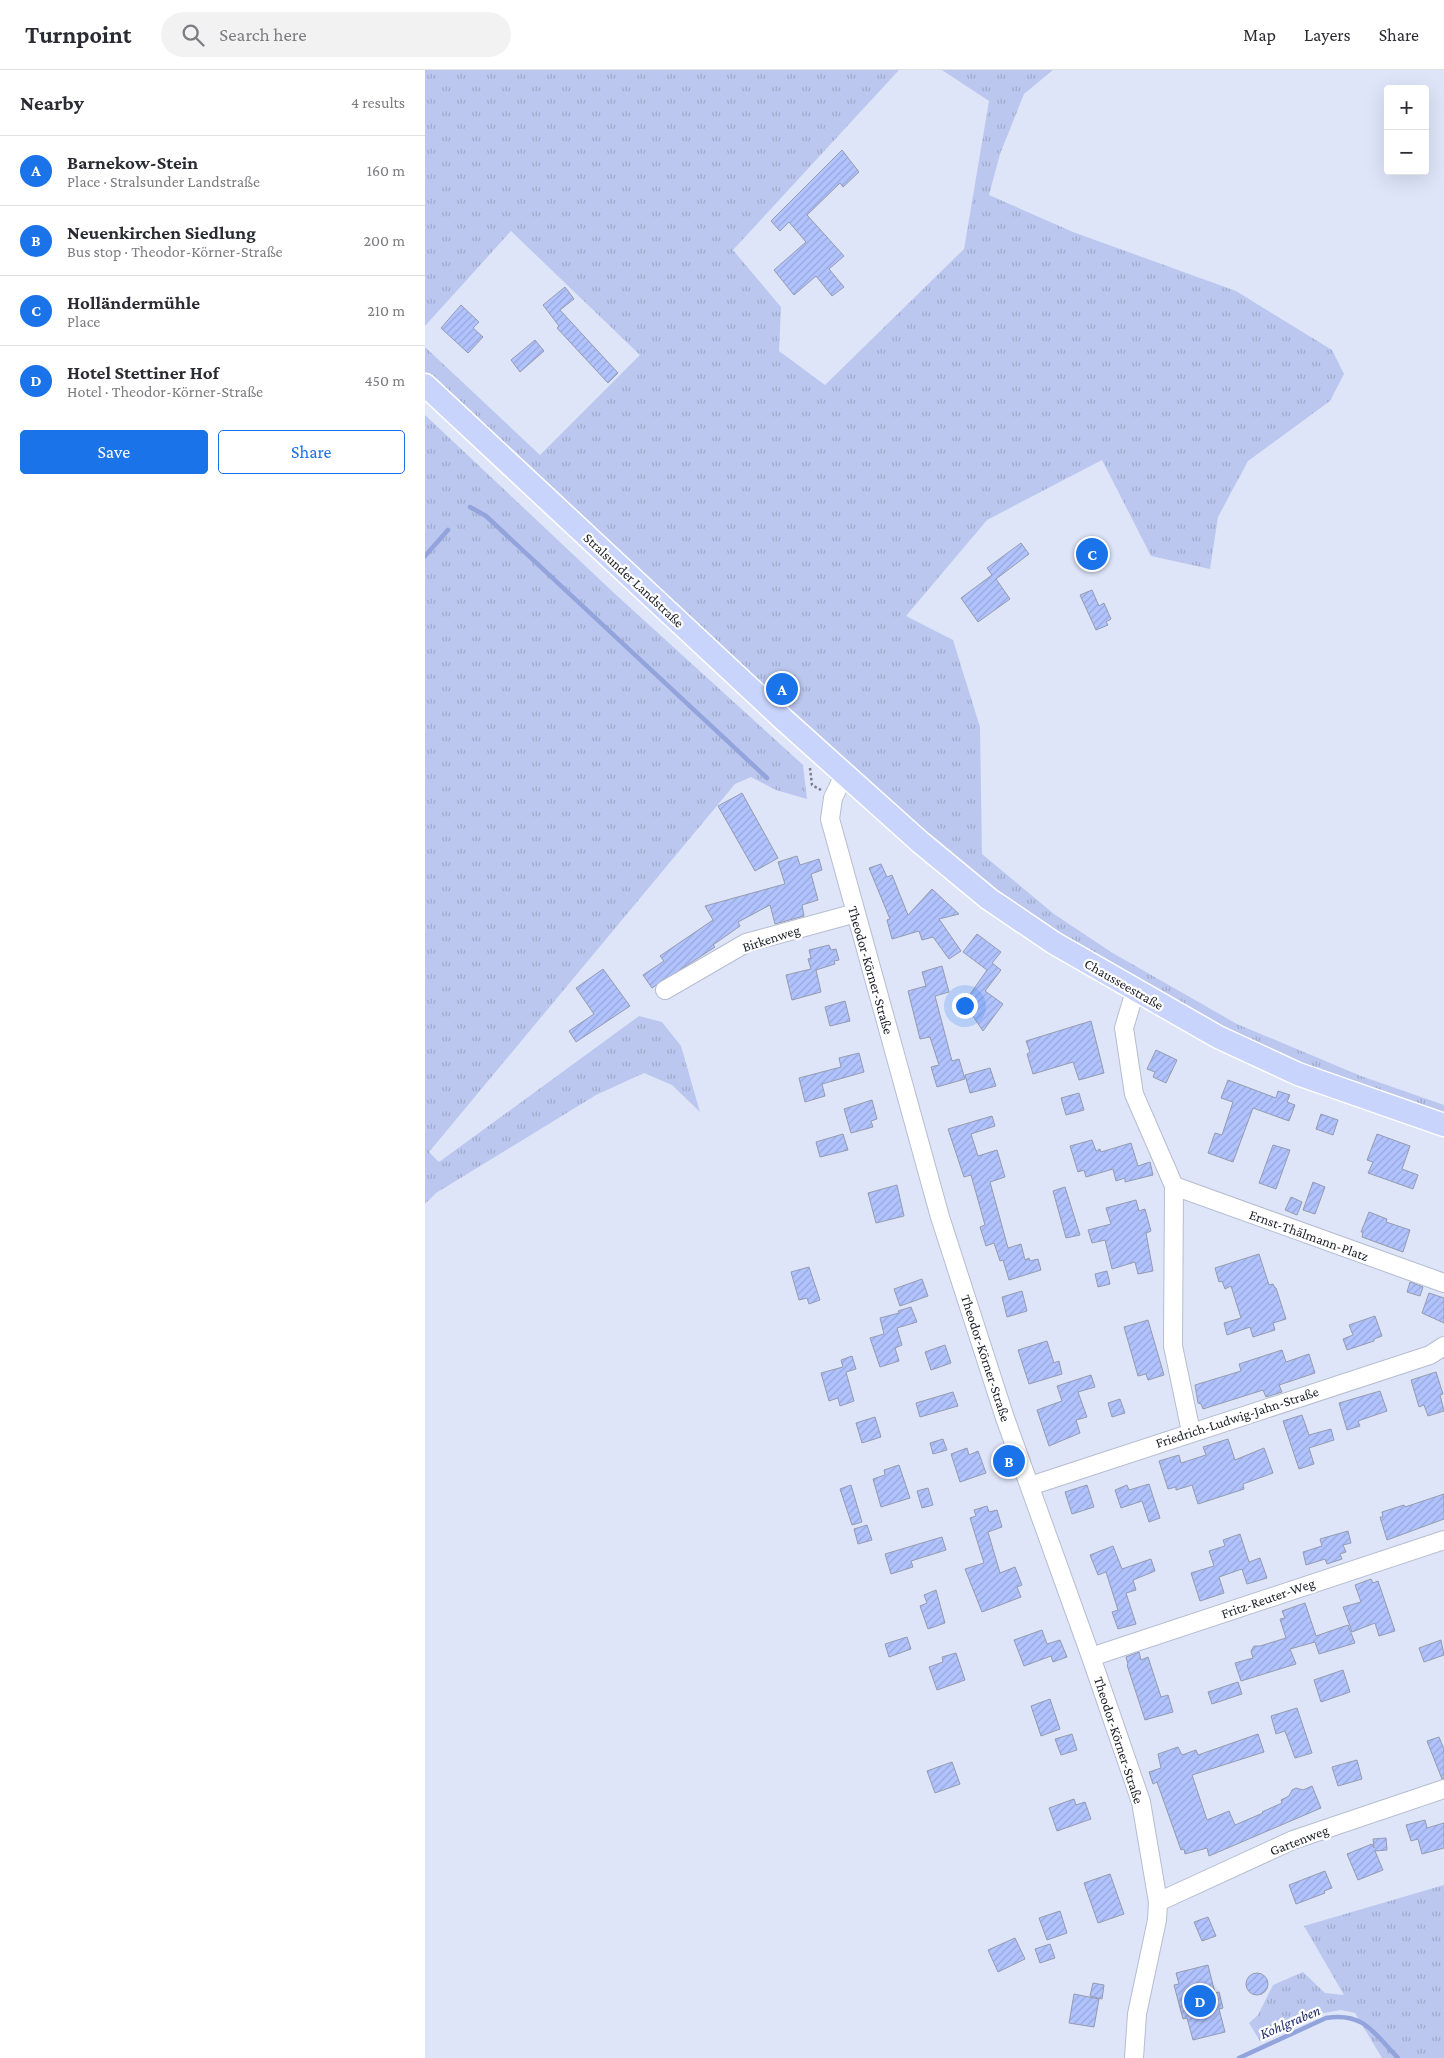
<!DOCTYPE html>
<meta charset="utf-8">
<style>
body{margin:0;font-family:"Crimson Pro",serif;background:#f2f2f3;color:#2b2b33}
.controls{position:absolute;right:15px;top:15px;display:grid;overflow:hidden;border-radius:5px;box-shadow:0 5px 20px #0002}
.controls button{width:45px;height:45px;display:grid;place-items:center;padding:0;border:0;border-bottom:1px solid #e1e1e2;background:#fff;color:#2b2b33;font:25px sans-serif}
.you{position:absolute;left:539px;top:935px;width:18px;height:18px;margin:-12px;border:4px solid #fff;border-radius:50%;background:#1a73e8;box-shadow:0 0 0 8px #1a73e833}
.badge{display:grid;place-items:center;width:32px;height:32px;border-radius:50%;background:#1a73e8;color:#fff;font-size:16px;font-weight:700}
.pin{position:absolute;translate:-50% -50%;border:2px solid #fff;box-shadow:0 1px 5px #0006}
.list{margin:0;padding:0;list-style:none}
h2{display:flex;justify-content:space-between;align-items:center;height:65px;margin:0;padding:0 20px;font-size:21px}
h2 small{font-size:16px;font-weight:400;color:#7c7c81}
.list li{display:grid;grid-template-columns:32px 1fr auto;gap:15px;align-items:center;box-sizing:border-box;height:70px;padding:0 20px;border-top:1px solid #e1e1e2}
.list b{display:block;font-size:19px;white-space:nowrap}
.list p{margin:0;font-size:16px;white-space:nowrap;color:#7c7c81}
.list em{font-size:16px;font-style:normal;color:#7c7c81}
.actions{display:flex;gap:10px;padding:15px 20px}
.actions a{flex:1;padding:11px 0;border:1px solid #1a73e8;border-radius:5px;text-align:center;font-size:18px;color:#1a73e8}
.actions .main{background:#1a73e8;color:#fff}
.icon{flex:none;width:28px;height:28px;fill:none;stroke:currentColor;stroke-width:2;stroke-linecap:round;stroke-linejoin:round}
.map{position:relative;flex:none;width:1019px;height:1988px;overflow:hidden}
header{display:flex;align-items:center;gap:30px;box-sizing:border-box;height:70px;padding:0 25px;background:#fff;border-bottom:1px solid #e1e1e2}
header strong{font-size:24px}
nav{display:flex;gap:28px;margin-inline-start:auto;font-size:18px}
.search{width:350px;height:45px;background:#f2f2f3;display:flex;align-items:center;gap:12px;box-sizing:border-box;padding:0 18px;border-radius:28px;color:#7c7c81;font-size:19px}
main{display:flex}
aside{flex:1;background:#fff}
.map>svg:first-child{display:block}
.grass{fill:url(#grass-tufts)}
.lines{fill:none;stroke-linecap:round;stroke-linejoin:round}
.stream{stroke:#93a4dd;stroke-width:4.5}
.building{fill:url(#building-hatch);stroke:#959bae}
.minor-casing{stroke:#b6bdd1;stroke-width:20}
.major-casing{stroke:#fff;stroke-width:25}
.path{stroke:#787d8a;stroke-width:2.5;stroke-dasharray:2.5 2.5;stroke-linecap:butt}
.minor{stroke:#fff;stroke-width:18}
.major{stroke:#c9d4fd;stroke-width:22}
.labels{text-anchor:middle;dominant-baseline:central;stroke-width:4.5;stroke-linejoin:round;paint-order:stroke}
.street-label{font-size:14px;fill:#1c1e26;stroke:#fff}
.water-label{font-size:15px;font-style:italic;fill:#232e71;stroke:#fff}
</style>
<header>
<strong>Turnpoint</strong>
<div class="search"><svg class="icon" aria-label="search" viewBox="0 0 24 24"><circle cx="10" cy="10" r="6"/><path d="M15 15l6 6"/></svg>Search here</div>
<nav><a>Map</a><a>Layers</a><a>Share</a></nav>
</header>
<main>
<aside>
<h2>Nearby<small>4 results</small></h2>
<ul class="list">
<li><span class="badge">A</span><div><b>Barnekow-Stein</b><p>Place · Stralsunder Landstraße</p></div><em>160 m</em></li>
<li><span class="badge">B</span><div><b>Neuenkirchen Siedlung</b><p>Bus stop · Theodor-Körner-Straße</p></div><em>200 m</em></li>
<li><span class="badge">C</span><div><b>Holländermühle</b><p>Place</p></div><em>210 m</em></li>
<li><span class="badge">D</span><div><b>Hotel Stettiner Hof</b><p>Hotel · Theodor-Körner-Straße</p></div><em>450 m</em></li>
</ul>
<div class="actions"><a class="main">Save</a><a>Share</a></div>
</aside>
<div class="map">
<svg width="1019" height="1988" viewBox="0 0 1019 1988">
<defs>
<pattern id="grass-tufts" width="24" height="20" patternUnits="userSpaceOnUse" patternTransform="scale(1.25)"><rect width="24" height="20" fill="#bbc7ee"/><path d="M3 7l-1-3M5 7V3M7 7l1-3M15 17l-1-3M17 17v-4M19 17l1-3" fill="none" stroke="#a0aacc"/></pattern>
<pattern id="building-hatch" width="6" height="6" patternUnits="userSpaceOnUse" patternTransform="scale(1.25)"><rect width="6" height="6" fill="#b1c3fe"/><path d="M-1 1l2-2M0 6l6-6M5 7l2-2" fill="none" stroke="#98a7da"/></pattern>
</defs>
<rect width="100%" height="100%" fill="#dee5f9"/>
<path class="grass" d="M 0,0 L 474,0 L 308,180 L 356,237 L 354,281 L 400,315 L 539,179 L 564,31 L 517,0 L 628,0 L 599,24 L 575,84 L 564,125 L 648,162 L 811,221 L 907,280 L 919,304 L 905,331 L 823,391 L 793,447 L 785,499 L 726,486 L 677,390 L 562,450 L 481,546 L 528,570 L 555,657 L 557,784 L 629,844 L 686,882 L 812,954 L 936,1006 L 1019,1035 L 1019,1047 L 877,994 L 799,958 L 635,865 L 570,820 L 502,765 L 391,666 L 0,305 L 0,277 L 115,385 L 215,285 L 86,161 L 0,256 Z
M 0,345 L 189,523 L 378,695 L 382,729 L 351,720 L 326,707 L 310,714 L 4,1082 L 14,1092 L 214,946 L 237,952 L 256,976 L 275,1042 L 247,1015 L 219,1003 L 171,1025 L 11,1123 L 0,1134 Z
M 1019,1815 L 1019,1988 L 957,1988 L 930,1943 L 916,1940 L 899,1943 L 835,1971 L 824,1953 L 833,1945 L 848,1915 L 878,1902 L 900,1923 L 919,1925 L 879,1856 Z"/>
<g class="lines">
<path class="stream" d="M 45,437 L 61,446 L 342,708
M 0,486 L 23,460
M 814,1988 L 901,1948 C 939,1942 949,1963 973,1988"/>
</g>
<path class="building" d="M 417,80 L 434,102 L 418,117 L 415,113 L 382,145 L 419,186 L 404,199 L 419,217 L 407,226 L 391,206 L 369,225 L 349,200 L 381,172 L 364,152 L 355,161 L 346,151 Z
M 140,217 L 149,229 L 135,240 L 193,303 L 183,313 L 132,258 L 134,256 L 118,235 Z
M 36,235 L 54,252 L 48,258 L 58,267 L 43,283 L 16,258 Z
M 110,270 L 119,281 L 95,302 L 86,290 Z
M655 484a12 12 0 1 1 24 0a12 12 0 1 1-24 0Z
M 596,473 L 604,484 L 571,509 L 585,529 L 553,552 L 536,528 L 567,505 L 562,498 Z
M 667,520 L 674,536 L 679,533 L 686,549 L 681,552 L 683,555 L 671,560 L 655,525 Z
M 317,723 L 353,788 L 330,801 L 293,736 Z
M 372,786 L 375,795 L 394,789 L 397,800 L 386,804 L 393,830 L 377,835 L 379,846 L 350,854 L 345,835 L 313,852 L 315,856 L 288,875 L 290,877 L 227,918 L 218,905 L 239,891 L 235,886 L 288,850 L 280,836 L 360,814 L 353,792 Z
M 456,794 L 462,807 L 467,805 L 483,845 L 507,819 L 534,844 L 514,849 L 536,881 L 524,889 L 508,867 L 497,870 L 494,861 L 467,869 L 462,850 L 465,849 L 444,798 Z
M 552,864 L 576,882 L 567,893 L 576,900 L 560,921 L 578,934 L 558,961 L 539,933 L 562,900 L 538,882 Z
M 404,875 L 406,880 L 411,879 L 414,890 L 409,891 L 410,894 L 391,900 L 396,922 L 367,930 L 361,905 L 386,899 L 383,889 L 386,888 L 384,880 Z
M 517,896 L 524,922 L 510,926 L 527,991 L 534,989 L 540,1009 L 512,1017 L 506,997 L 514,995 L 505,967 L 495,969 L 483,921 L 501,916 L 497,902 Z
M 178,899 L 205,936 L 151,972 L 144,961 L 169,944 L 151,918 Z
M 420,931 L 425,951 L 405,956 L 400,937 Z
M 666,951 L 679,1003 L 654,1010 L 648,992 L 608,1004 L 602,984 L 605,982 L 601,971 Z
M 731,980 L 752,990 L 741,1013 L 728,1007 L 730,1002 L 722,999 Z
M 434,983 L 439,1002 L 397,1014 L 400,1026 L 380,1032 L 374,1008 L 416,997 L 414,988 Z
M 565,998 L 571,1016 L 545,1023 L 540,1005 Z
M 803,1010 L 851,1028 L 853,1021 L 865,1025 L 862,1032 L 870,1035 L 864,1051 L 828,1038 L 808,1092 L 783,1083 L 790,1063 L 797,1065 L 808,1032 L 796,1028 Z
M 654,1023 L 659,1040 L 641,1045 L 636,1028 Z
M 447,1030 L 452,1049 L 446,1051 L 448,1057 L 426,1063 L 419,1039 Z
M 896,1044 L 913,1050 L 908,1065 L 891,1059 Z
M 567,1046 L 570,1056 L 546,1064 L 553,1086 L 572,1080 L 580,1107 L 565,1112 L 583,1178 L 596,1174 L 600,1190 L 604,1188 L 605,1191 L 613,1189 L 616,1200 L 584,1210 L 578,1190 L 575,1191 L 569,1173 L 561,1176 L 555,1157 L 560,1155 L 546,1105 L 539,1107 L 523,1059 Z
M 418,1064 L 423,1080 L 395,1087 L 391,1072 Z
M 952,1064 L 985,1076 L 977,1099 L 993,1105 L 988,1119 L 943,1103 L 948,1092 L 942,1090 Z
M 667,1070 L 671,1081 L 675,1079 L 676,1082 L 706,1073 L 713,1096 L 725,1092 L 728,1105 L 700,1112 L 700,1108 L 691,1111 L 688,1099 L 661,1107 L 659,1100 L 653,1102 L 645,1076 Z
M 848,1075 L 865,1080 L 851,1119 L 834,1113 Z
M 888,1112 L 900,1117 L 890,1144 L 878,1140 Z
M 472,1115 L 479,1146 L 451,1153 L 443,1123 Z
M 640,1117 L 655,1165 L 641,1168 L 628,1121 Z
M 866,1127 L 877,1132 L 872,1145 L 860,1140 Z
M 711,1130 L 714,1141 L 720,1139 L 726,1161 L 721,1163 L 728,1201 L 713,1204 L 710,1192 L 687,1199 L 680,1170 L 667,1173 L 663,1160 L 686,1154 L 681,1138 Z
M 944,1142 L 962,1149 L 961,1152 L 985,1160 L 978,1182 L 937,1167 L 938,1162 L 936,1162 Z
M 834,1184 L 844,1215 L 848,1214 L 850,1218 L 851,1218 L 861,1249 L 848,1253 L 850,1260 L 828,1267 L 825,1257 L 802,1265 L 799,1253 L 816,1248 L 806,1216 L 800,1219 L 797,1211 L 794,1212 L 790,1198 Z
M 384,1197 L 395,1230 L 384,1234 L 382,1228 L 374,1230 L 366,1202 Z
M 682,1201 L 685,1214 L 673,1217 L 670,1204 Z
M 497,1209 L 503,1226 L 475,1236 L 469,1219 Z
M 985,1212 L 998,1217 L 995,1226 L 982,1222 Z
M 597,1221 L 602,1241 L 582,1247 L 577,1227 Z
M 1004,1223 L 1019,1228 L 1019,1253 L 997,1243 Z
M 486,1237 L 492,1252 L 472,1258 L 477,1275 L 470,1278 L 474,1291 L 455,1297 L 445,1268 L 459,1264 L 455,1248 L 474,1243 L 473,1241 Z
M 950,1246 L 957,1266 L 949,1269 L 949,1271 L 922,1280 L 918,1269 L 928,1265 L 924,1255 Z
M 723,1250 L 739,1305 L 723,1310 L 721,1304 L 713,1306 L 699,1257 Z
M 622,1271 L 629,1293 L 634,1291 L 637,1304 L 604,1314 L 593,1280 Z
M 520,1275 L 526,1293 L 506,1300 L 500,1282 Z
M 857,1280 L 861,1292 L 884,1284 L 890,1303 L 854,1315 L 857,1322 L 841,1327 L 838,1320 L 778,1339 L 776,1334 L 773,1333 L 770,1315 L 816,1301 L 814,1294 Z
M 427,1286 L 431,1299 L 421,1302 L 429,1331 L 415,1336 L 413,1328 L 404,1331 L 396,1303 L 418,1297 L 416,1290 Z
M 1011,1302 L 1018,1324 L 1015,1325 L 1019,1341 L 1003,1346 L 999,1335 L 994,1337 L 986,1310 Z
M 666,1305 L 670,1317 L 653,1322 L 662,1347 L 651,1350 L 655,1363 L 624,1376 L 612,1340 L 637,1331 L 632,1316 Z
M 955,1321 L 962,1341 L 933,1351 L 935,1356 L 922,1360 L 914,1333 Z
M 528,1322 L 533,1336 L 495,1347 L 491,1333 Z
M 695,1329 L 700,1343 L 687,1347 L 683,1333 Z
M 877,1345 L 884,1365 L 906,1359 L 909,1370 L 884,1378 L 889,1394 L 874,1399 L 858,1351 Z
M 450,1347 L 456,1367 L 437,1373 L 431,1353 Z
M 518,1369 L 522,1380 L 508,1384 L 505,1373 Z
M 803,1369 L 810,1390 L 839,1378 L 848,1403 L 818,1414 L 819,1419 L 773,1434 L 767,1415 L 751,1420 L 751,1417 L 743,1419 L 734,1391 L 754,1385 L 756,1393 L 781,1385 L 778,1377 Z
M 542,1378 L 544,1385 L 553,1381 L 561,1403 L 535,1412 L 526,1384 Z
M 474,1395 L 485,1428 L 456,1437 L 448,1409 L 460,1405 L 459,1400 Z
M 724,1414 L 735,1448 L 724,1452 L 717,1431 L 696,1438 L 690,1420 L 702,1415 L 704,1420 Z
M 426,1415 L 437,1452 L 427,1455 L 415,1419 Z
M 662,1415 L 669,1437 L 647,1444 L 640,1422 Z
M 503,1418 L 508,1435 L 497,1438 L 492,1421 Z
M 1019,1424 L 1019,1449 L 962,1470 L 955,1447 L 958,1447 L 957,1442 L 979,1435 L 980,1437 Z
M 562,1436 L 564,1442 L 572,1440 L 577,1457 L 563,1462 L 575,1503 L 590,1497 L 597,1515 L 592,1517 L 596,1527 L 557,1542 L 540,1499 L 559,1493 L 545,1448 L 551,1446 L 549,1440 Z
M 442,1455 L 447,1470 L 433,1474 L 429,1459 Z
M 923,1461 L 926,1473 L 918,1475 L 921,1482 L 915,1484 L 917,1489 L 902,1494 L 900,1489 L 881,1495 L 878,1482 L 897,1476 L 895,1469 Z
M 815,1464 L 824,1492 L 835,1488 L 842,1508 L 822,1514 L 817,1499 L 794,1507 L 799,1523 L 775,1531 L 766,1503 L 789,1496 L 784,1481 L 800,1476 L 798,1470 Z
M 517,1467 L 521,1480 L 486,1491 L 488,1497 L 466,1504 L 460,1484 Z
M 688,1476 L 697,1499 L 726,1489 L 730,1501 L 708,1510 L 711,1520 L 701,1523 L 711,1554 L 693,1559 L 687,1542 L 693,1540 L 681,1502 L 673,1505 L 665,1485 Z
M 946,1509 L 948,1513 L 953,1511 L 970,1561 L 954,1566 L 950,1553 L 927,1562 L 918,1537 L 936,1532 L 930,1515 Z
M 511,1520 L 520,1553 L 503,1559 L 495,1536 L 502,1533 L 499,1525 Z
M 880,1533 L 891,1566 L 923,1555 L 930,1573 L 894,1584 L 890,1572 L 865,1579 L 871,1594 L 816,1611 L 810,1593 L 828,1588 L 826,1581 L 829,1576 L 835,1576 L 861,1568 L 855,1549 L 860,1548 L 857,1541 Z
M 617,1560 L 622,1574 L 635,1570 L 642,1587 L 628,1592 L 626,1586 L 599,1596 L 589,1570 Z
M 482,1567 L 486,1579 L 464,1587 L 460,1574 Z
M 1016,1570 L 1019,1585 L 999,1592 L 994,1578 Z
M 714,1582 L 716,1590 L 723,1587 L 736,1627 L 743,1625 L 748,1642 L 720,1650 L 702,1595 L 703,1594 L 701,1587 Z
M 531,1583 L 540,1610 L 512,1620 L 504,1597 L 518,1592 L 517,1587 Z
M 918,1600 L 925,1622 L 896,1632 L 889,1610 Z
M 813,1612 L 817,1624 L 787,1634 L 783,1622 Z
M 625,1629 L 635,1659 L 616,1666 L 606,1636 Z
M 872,1638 L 887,1683 L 870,1688 L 860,1661 L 851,1664 L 846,1646 Z
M 647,1664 L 652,1680 L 636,1685 L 630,1669 Z
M 833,1664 L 839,1682 L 767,1705 L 782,1750 L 804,1741 L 810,1755 L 838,1743 L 837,1742 L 857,1733 L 856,1730 L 864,1726 L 867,1720 L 871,1718 L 878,1720 L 887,1716 L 896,1738 L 784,1786 L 782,1778 L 760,1784 L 759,1779 L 756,1780 L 732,1712 L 728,1714 L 724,1702 L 736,1698 L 733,1684 L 753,1677 L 757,1685 L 771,1680 L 773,1685 Z
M 1014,1667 L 1019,1679 L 1019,1709 L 1017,1709 L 1002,1671 Z
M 932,1690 L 937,1709 L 913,1716 L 907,1697 Z
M 527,1692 L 535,1714 L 510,1723 L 502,1701 Z
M 649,1729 L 651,1735 L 660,1732 L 666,1749 L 632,1761 L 624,1738 Z
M 1000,1750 L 1002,1758 L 1019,1753 L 1019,1778 L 997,1784 L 993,1769 L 986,1771 L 981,1755 Z
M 961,1768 L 962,1780 L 950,1781 L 958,1800 L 933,1810 L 922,1784 L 947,1774 L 949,1778 L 948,1769 Z
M 900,1801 L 907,1818 L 899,1821 L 900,1823 L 871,1834 L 864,1815 Z
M 685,1804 L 699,1844 L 673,1853 L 659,1813 Z
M 635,1841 L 642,1863 L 622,1870 L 614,1848 Z
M 783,1847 L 791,1866 L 777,1871 L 769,1852 Z
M 590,1868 L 600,1889 L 573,1902 L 563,1880 Z
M 625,1874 L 630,1888 L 615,1893 L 610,1879 Z
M 783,1895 L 790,1923 L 794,1922 L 798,1938 L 794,1939 L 800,1962 L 768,1970 L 762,1948 L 758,1949 L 749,1915 L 754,1914 L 751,1903 Z
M821 1914a11 11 0 1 1 22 0a11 11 0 1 1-22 0Z
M 668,1913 L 679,1915 L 677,1929 L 665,1926 Z
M 649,1924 L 674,1929 L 669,1957 L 644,1953 Z"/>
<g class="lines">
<defs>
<path id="minor" d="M 420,703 L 408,728 L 405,749 L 515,1147 L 580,1348 L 666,1587 L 716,1732 L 733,1832 L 732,1850 L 712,1944 L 709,1988
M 240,920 L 321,873 L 431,843
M 710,921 L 699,958 L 709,1024 L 749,1116 L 748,1276 L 766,1362
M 749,1116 L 1019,1213
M 605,1416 L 1005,1285 L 1019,1276
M 666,1587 L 1019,1470
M 733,1832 L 868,1770 L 1019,1719"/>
<path id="major" d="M 0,315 L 358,649 L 495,772 L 564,829 L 629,873 L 793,967 L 873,1004 L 1019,1055"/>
</defs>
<use href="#minor" class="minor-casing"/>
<use href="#major" class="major-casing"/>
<path class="path" d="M 385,698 L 387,715 L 396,720"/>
<use href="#minor" class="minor"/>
<use href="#major" class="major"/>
</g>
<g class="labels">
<g class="street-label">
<text transform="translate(209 510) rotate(43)">Stralsunder Landstraße</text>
<text transform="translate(346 868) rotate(-18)">Birkenweg</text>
<text transform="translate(446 900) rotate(74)">Theodor-Körner-Straße</text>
<text transform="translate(699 914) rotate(30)">Chausseestraße</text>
<text transform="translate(884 1165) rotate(20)">Ernst-Thälmann-Platz</text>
<text transform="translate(561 1288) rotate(72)">Theodor-Körner-Straße</text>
<text transform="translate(812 1347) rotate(-18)">Friedrich-Ludwig-Jahn-Straße</text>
<text transform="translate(843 1528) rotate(-19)">Fritz-Reuter-Weg</text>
<text transform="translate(694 1670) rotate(72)">Theodor-Körner-Straße</text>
<text transform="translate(874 1770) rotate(-21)">Gartenweg</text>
</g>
<g class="water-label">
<text transform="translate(865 1952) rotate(-23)">Kohlgraben</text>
</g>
</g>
</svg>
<div class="controls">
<button>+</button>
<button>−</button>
</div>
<div class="you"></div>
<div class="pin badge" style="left:357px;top:619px">A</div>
<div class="pin badge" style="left:584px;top:1391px">B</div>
<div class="pin badge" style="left:667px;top:484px">C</div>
<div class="pin badge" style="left:775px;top:1931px">D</div>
</div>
</main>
